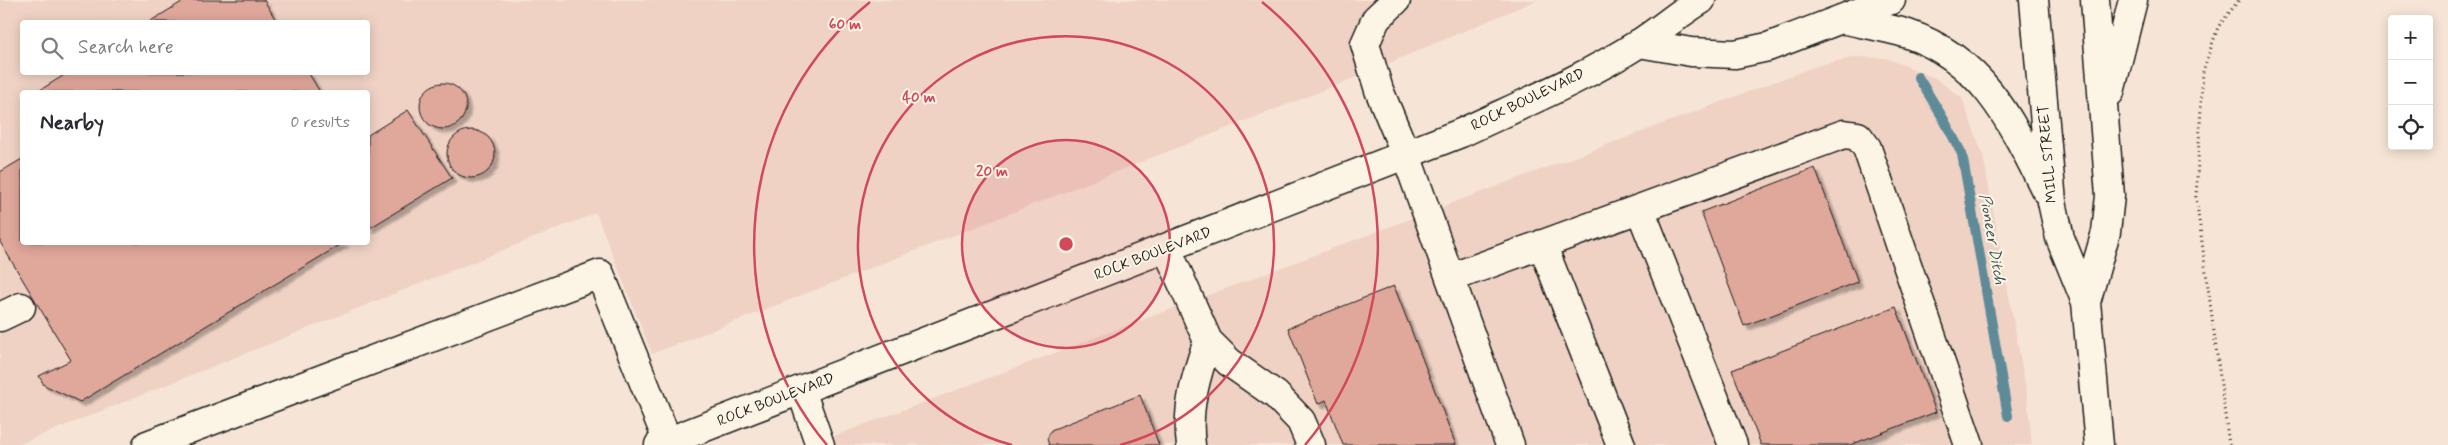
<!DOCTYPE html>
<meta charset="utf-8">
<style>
body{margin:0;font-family:Mynerve,sans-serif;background:#f7f7f7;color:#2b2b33}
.controls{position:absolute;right:15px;top:15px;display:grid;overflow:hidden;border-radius:5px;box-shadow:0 2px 12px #0003}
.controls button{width:45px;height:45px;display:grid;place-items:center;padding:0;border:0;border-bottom:1px solid #e1e1e2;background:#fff;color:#2b2b33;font:25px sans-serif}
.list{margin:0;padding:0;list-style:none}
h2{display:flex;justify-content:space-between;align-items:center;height:65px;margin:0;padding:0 20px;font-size:21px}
h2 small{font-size:16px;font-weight:400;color:#7c7c81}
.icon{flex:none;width:28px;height:28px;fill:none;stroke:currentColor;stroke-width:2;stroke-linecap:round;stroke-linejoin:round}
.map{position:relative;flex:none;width:2448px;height:445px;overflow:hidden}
.search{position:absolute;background:#fff;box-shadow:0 2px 12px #0003;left:20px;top:20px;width:350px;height:55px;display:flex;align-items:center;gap:12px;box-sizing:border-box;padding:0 18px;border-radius:5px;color:#7c7c81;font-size:19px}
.panel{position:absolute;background:#fff;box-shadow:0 2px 12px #0003;left:20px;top:90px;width:350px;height:155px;border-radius:5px}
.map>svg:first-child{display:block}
.built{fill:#efd2c4;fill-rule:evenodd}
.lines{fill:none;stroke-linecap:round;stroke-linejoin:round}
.stream{stroke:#5f8b99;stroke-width:10}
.building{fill:#e0a79b;stroke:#1c1c1c;filter:url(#shadow)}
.minor-casing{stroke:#1c1c1c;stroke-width:31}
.major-casing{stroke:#1c1c1c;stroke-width:31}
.path{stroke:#1c1c1c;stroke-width:3;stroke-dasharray:1 4;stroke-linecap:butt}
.minor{stroke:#fcf5e5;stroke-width:28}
.major{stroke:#fcf5e5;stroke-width:28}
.ring{fill:none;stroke:#d1495b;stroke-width:2.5}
.labels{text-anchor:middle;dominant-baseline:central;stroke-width:4;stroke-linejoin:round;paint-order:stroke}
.street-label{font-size:15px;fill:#1c1c1c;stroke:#fcf5e5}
.water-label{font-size:16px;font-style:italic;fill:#3e545b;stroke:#fcf5e5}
.centre{fill:#d1495b;stroke:#fcf5e5;stroke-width:2.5}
.ring-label{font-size:15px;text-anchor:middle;font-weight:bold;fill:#d1495b;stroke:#fcf5e5;stroke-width:4;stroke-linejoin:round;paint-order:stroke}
</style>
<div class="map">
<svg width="2448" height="445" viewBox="0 0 2448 445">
<defs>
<filter id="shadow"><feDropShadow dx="4.5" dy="4.5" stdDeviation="1" flood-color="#0004"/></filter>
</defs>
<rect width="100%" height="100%" fill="#f6e5d6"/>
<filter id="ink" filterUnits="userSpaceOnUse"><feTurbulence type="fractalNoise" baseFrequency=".02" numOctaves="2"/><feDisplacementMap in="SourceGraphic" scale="10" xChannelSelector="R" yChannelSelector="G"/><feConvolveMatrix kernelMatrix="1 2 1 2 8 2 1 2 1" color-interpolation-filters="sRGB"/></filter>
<g filter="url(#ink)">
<path class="built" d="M 0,0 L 1537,0 L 1342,83 L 652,354 L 596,213 L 17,445 L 0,445 ZM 22,22 L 368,22 L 368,72 L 22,72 ZM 22,92 L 368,92 L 368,242 L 22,242 Z
M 1856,57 L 1886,58 L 1935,78 L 1962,98 L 1983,155 L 2027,394 L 2032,445 L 810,445 L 1819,65 Z"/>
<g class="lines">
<path class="stream" d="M 1918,77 L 1943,118 L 1962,154 L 2008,416"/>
</g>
<path class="building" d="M 185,0 L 264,0 L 277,22 L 149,22 Z
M 69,72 L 308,72 L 320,92 L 37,92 Z
M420 106a23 23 0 1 1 46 0a23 23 0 1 1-46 0Z
M 408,110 L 452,178 L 368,229 L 368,135 Z
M447 154a24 24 0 1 1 48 0a24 24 0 1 1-48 0Z
M 22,159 L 22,242 L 345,242 L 80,402 L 44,385 L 39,376 L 71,360 L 0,242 L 0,172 Z
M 1815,168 L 1858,282 L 1744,326 L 1701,212 Z
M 1394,286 L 1456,445 L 1343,445 L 1326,400 L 1318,404 L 1288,328 Z
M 1896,307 L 1936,412 L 1850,445 L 1761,445 L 1732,370 Z
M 1140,395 L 1159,445 L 1049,445 L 1047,439 L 1051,430 Z"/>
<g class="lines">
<defs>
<path id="minor" d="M 1396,0 L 1376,19 L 1365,44 L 1379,90 L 1406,155 L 1510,445
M 1640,209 L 1733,445
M 1542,244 L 1621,445
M 1167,249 L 1208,341 L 1229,362 L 1276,395 L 1301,421 L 1311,445
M 1450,278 L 1844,134 L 1858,136 L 1867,148 L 1969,445
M 0,317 L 21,307
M 801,390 L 820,445
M 147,445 L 600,274 L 668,442
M 1191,445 C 1186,409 1196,375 1208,341"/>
<path id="major" d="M 2034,0 L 2052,202 L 2060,238 L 2086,302 L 2099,445
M 1841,19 C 1863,24 1887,27 1908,34 C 1984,60 2012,123 2045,189
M 1639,43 L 1691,52 L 1735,54 L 1768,47 L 1891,0
M 2110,92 L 2133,0
M 2086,302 L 2106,232 L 2110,196 L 2095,0
M 659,445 L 1461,133 C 1520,105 1583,79 1638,44 C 1660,30 1679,13 1701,0"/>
</defs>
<use href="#minor" class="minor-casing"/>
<use href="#major" class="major-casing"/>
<path class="path" d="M 2229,445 L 2196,197 L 2203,71 L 2218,27 L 2239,0"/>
<use href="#minor" class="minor"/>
<use href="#major" class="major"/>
</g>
</g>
<circle cx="1066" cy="244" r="104" fill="#d1495b" fill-opacity=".12"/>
<g class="ring">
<circle cx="1066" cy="244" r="104"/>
<path d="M1012 445A208 208 0 1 1 1120 445"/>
<path d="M827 445A312 312 0 0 1 870 2M1262 2A312 312 0 0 1 1305 445"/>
</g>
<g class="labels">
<g class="street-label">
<text transform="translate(1528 100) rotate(-26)">ROCK BOULEVARD</text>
<text transform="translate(2048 154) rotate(-95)">MILL STREET</text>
<text transform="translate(1153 254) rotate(-21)">ROCK BOULEVARD</text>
<text transform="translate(776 400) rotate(-21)">ROCK BOULEVARD</text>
</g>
<g class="water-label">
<text transform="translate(1992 239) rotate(80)">Pioneer Ditch</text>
</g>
</g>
<circle cx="1066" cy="244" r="8" class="centre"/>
<g class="ring-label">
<text x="845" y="29">60 m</text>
<text x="919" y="102">40 m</text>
<text x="992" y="176">20 m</text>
</g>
</svg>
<div class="controls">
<button>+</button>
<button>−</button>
<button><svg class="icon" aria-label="locate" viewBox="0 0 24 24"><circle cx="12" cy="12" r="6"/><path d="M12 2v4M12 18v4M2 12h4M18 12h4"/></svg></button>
</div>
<div class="search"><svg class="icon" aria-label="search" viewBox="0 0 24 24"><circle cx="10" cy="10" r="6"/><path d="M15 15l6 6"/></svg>Search here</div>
<section class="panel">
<h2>Nearby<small>0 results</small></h2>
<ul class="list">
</ul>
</section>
</div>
